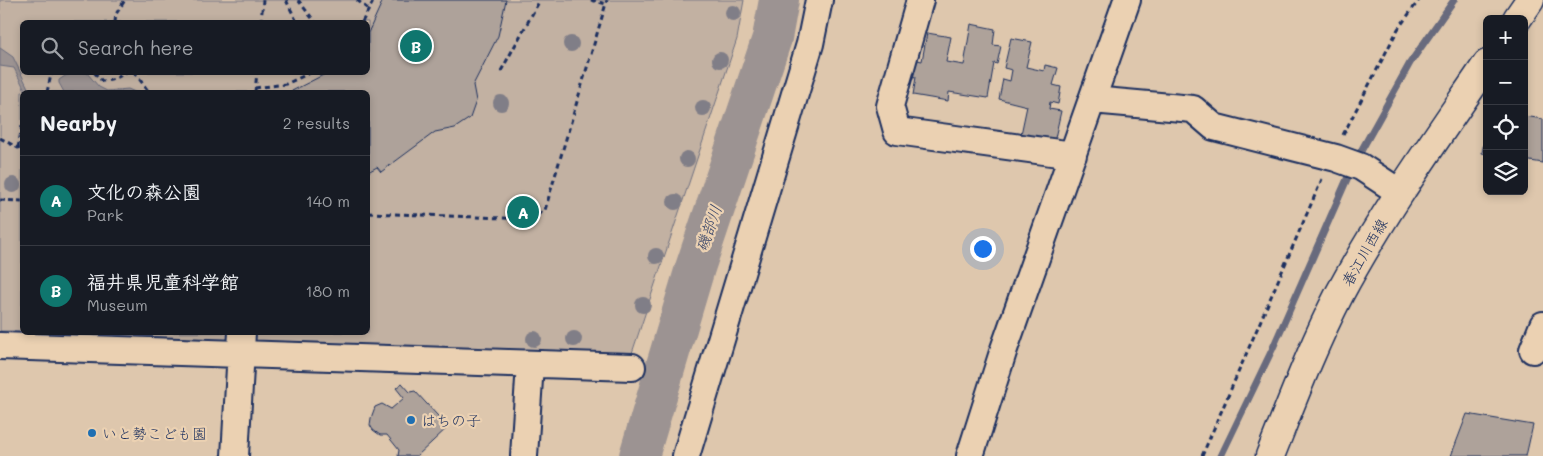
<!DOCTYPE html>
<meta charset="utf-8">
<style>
body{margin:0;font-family:Mali,"Klee One",sans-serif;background:#20242c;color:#f1f3f6}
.controls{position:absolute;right:15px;top:15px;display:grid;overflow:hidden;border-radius:8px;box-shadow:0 2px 8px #0003}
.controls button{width:45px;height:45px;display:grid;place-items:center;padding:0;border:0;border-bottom:1px solid #363941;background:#171b24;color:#f1f3f6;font:25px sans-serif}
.you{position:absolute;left:982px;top:248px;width:18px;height:18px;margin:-12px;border:4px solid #fff;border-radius:50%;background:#1a73e8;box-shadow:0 0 0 8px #1a73e833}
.badge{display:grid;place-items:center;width:32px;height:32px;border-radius:50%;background:#0f766e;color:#fff;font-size:16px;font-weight:700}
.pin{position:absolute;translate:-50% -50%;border:2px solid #fff;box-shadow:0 1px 5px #0006}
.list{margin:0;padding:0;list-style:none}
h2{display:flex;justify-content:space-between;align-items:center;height:65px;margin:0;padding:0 20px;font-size:21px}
h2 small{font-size:16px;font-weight:400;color:#9ea1a6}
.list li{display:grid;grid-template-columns:32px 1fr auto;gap:15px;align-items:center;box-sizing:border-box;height:90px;padding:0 20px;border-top:1px solid #363941}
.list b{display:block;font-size:19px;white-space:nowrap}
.list p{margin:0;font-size:16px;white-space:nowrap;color:#9ea1a6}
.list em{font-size:16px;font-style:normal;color:#9ea1a6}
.icon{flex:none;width:28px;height:28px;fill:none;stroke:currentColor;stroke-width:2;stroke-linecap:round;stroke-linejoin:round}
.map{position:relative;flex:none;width:1543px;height:456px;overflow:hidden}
.search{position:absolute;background:#171b24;box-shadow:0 2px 8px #0003;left:20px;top:20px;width:350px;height:55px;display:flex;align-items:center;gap:12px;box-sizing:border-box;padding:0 18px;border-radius:8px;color:#9ea1a6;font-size:19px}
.panel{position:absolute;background:#171b24;box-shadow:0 2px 8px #0003;left:20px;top:90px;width:350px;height:245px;border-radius:8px}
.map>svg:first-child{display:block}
.green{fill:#c2b1a2;stroke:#6e7080;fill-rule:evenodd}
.water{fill:#9c9392;stroke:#686b7d}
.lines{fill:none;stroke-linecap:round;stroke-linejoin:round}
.stream{stroke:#686b7d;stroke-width:7}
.river{stroke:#9c9392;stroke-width:40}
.building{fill:#aea29a;stroke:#1b2f5e}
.minor-casing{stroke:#1b2f5e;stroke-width:30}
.major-casing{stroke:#1b2f5e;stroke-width:31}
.path{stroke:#1b2f5e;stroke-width:3;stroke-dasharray:5 4;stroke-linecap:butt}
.minor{stroke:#ebd1b2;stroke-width:26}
.major{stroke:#ebd1b2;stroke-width:28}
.tree{fill:#807e87}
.poi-dot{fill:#1f6fb2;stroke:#ebd1b2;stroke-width:2}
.labels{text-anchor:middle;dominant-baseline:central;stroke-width:4.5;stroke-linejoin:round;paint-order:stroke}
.street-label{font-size:15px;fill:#1b2f5e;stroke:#ebd1b2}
.poi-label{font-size:15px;fill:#1b2f5e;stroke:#ebd1b2;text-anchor:start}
.water-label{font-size:16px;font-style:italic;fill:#354368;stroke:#ebd1b2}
</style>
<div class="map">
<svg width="1543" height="456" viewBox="0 0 1543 456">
<rect width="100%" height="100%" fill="#dec7ad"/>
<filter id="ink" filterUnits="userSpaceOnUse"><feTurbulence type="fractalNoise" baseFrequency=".02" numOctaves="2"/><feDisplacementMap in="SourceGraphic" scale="10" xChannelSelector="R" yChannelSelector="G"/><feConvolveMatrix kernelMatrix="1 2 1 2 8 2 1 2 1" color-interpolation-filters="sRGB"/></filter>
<g filter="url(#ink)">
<path class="green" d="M 0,0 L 744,0 L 737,39 L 631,356 L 47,333 L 368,332 L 368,92 L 22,92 L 22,331 L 0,331 ZM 22,22 L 368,22 L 368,72 L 22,72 Z"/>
<path class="water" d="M 0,48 L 13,57 L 30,92 L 26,92 L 14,68 L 0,66 Z
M 76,72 L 87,73 L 99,87 L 107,91 L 128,89 L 135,92 L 64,92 L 59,83 L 59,80 L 65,76 Z"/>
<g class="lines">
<path class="stream" d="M 1356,160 L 1410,63 L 1454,0
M 1221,456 L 1272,350 L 1351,170"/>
<path class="river" d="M 639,456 L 695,268 L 772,38 L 779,0"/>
</g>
<path class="building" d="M 383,0 L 506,0 L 498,36 L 473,85 L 476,101 L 470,118 L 455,128 L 435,132 L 381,172 L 377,167 L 368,172 L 368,92 L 290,92 L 329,72 L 368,72 L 368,33 Z
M 971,24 L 995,29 L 993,45 L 1001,46 L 997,64 L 994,63 L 988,98 L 949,92 L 948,101 L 913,95 L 916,77 L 910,76 L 913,59 L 922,61 L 927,33 L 951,37 L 946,62 L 964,65 Z
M 1011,38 L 1032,42 L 1026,67 L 1044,71 L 1045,65 L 1058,68 L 1053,85 L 1061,87 L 1058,104 L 1050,102 L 1049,109 L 1061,111 L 1053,147 L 1020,139 L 1027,106 L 999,99 L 1003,79 L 1010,81 L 1012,70 L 1004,68 Z
M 1524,116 L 1543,119 L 1543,163 L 1524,160 Z
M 1487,125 L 1487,154 L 1482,153 Z
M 402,383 L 410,392 L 415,391 L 448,427 L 417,456 L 398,456 L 399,450 L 387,435 L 380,435 L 373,430 L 370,425 L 371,418 L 375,407 L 382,404 L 391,409 L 404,398 L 396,388 Z
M 1467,414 L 1533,425 L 1526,456 L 1451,456 Z"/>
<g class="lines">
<defs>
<path id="minor" d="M 920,0 L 890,106 L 897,131 L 1073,155
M 1092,100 L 1193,109 L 1214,127 L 1336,158 L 1361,167 L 1399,192
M 0,346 L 632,367
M 1533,350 L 1543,325
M 235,456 L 242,332
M 524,456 L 530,364
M 686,456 L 810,44 L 819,0
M 970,456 L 1004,349 L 1127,0"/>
<path id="major" d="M 1517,19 L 1530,0
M 1270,456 C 1292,401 1313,345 1340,293 C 1383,213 1436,139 1487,64"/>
</defs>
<use href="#minor" class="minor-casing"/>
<use href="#major" class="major-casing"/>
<path class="path" d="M 286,0 L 297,22
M 298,0 L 315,22
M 357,0 L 369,10
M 591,0 L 606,4
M 115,22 L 116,14 L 125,0
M 261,22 L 263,0
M 362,22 L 374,0
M 501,71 L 540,0
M 94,72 L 102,81 C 112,81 118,78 126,72
M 134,72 L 149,92
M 255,88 L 286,84 L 312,72
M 47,92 L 51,75 L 54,72
M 255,92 L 257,72
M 1343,135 L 1398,29 L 1419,0
M 0,138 L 18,148 L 22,147
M 18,148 L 22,126
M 0,200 L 22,201
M 368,213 L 530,219 L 545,210 L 607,0
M 1202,456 L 1322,179"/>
<use href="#minor" class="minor"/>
<use href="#major" class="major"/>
</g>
<g class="tree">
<circle cx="733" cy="13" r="8"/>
<circle cx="571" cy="44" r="8"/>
<circle cx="720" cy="60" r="8"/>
<circle cx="501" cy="103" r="8"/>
<circle cx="703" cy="108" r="8"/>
<circle cx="687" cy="159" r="8"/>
<circle cx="13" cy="185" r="8"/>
<circle cx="675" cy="202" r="8"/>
<circle cx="656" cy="256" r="8"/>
<circle cx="643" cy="305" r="8"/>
<circle cx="534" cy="339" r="8"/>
<circle cx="574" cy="339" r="8"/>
</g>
</g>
<g class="poi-dot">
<circle cx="411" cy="420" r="5"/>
<circle cx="92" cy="433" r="5"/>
</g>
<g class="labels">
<g class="street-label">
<text transform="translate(1364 252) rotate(-60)">春江川西線</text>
</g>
<g class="poi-label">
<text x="421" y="420">はちの子</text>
<text x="102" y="433">いと勢こども園</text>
</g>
<g class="water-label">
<text transform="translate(708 228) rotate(-71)">磯部川</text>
</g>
</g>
</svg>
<div class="controls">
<button>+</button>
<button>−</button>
<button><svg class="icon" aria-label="locate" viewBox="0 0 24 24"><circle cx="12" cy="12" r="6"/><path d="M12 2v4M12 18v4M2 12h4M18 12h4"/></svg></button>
<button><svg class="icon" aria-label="layers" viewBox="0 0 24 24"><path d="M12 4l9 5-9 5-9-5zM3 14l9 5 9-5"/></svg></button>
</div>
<div class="you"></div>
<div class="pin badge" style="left:523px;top:212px">A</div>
<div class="pin badge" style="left:416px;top:46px">B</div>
<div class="search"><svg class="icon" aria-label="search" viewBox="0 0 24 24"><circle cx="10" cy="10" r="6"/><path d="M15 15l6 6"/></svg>Search here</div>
<section class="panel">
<h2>Nearby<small>2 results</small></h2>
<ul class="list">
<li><span class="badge">A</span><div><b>文化の森公園</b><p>Park</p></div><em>140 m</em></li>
<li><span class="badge">B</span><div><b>福井県児童科学館</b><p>Museum</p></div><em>180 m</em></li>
</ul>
</section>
</div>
